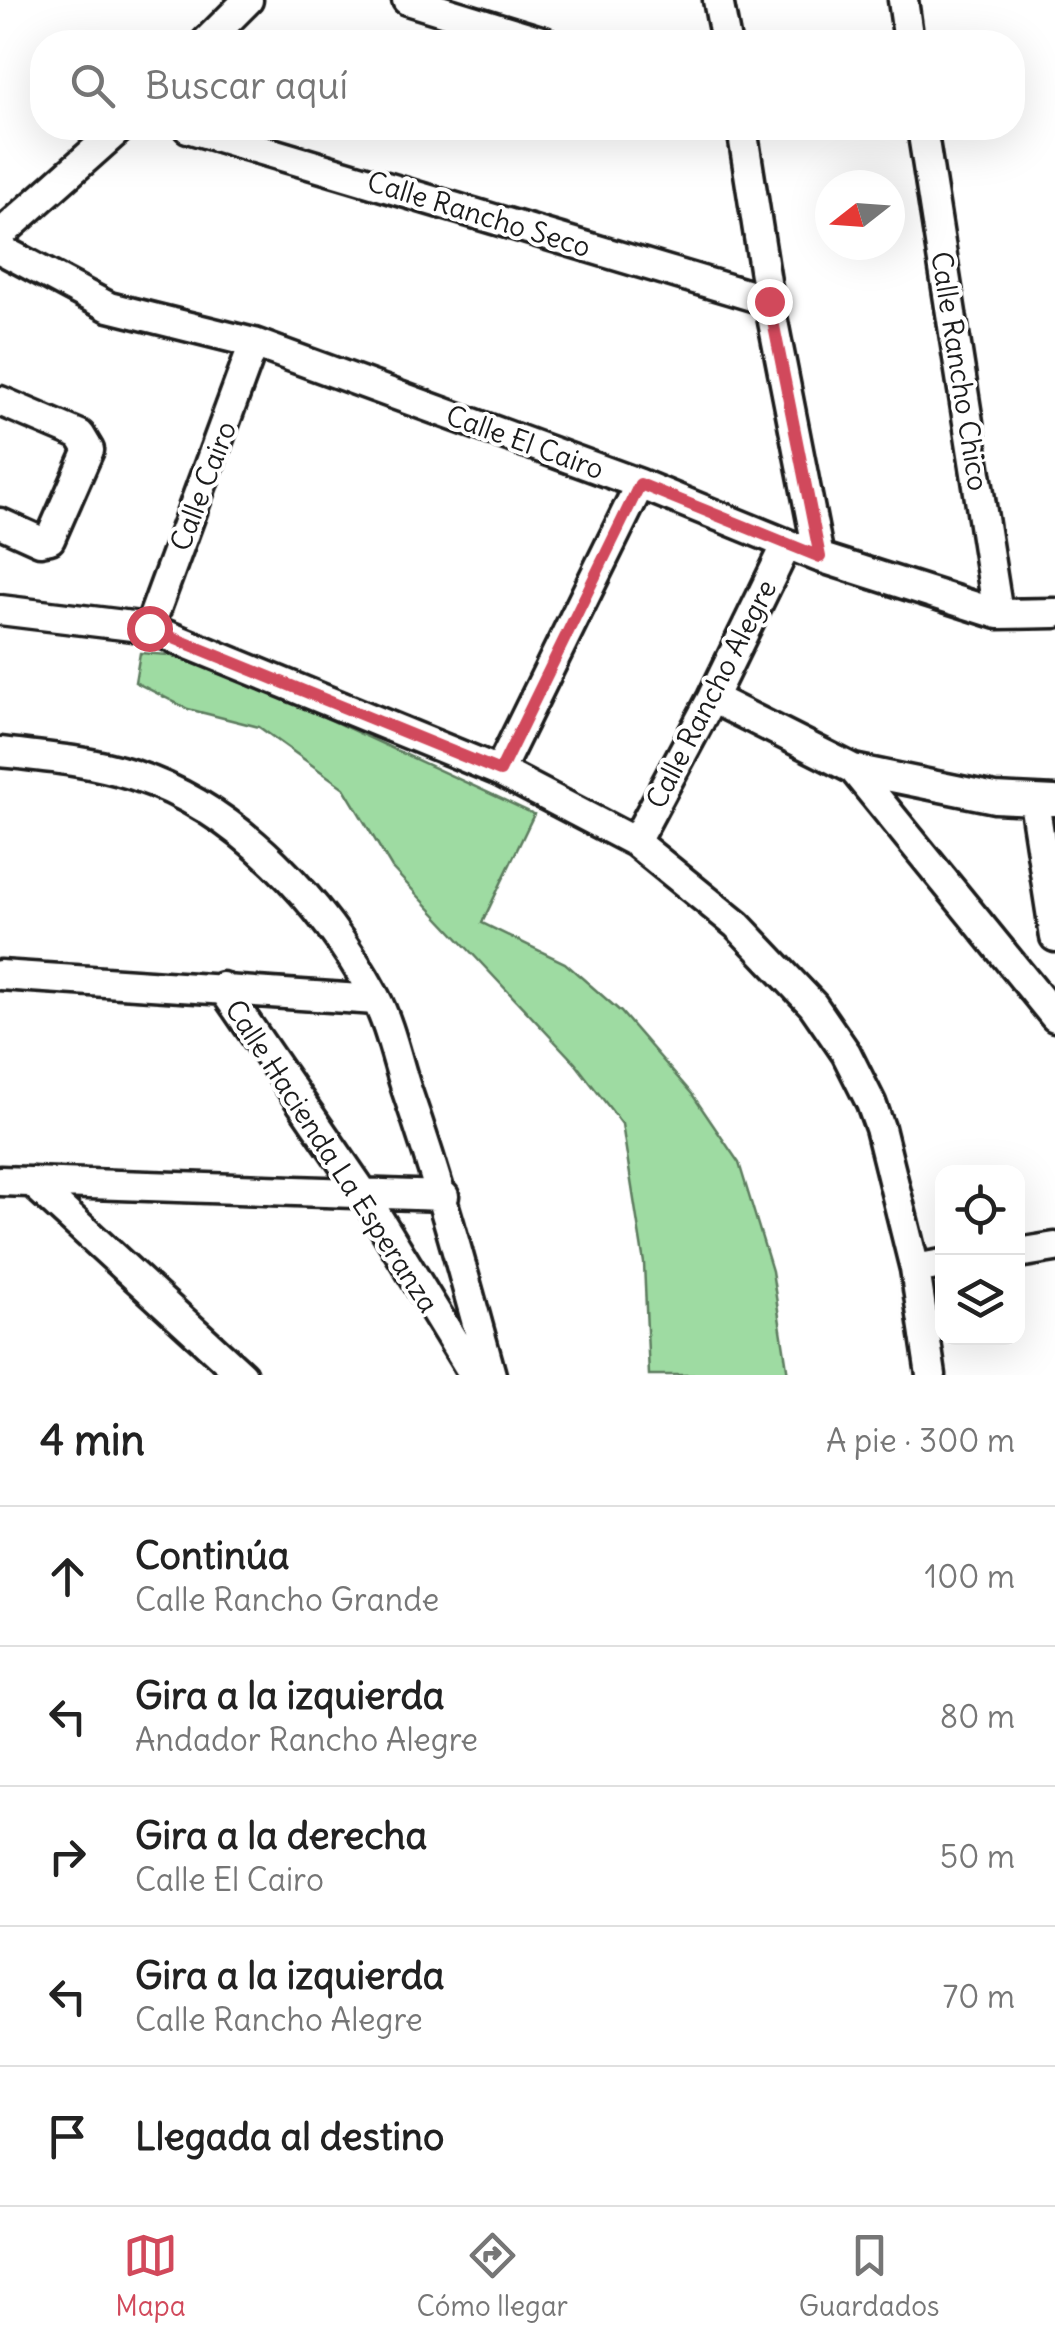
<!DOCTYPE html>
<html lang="es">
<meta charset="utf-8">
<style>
body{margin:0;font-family:Delius,sans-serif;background:#f6f6f6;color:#222}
.controls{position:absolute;right:30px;bottom:30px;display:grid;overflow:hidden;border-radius:20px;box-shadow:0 10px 40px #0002}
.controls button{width:90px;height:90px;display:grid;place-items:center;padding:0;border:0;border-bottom:2px solid #e0e0e0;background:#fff;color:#222;font:50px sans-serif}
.compass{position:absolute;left:815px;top:170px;width:90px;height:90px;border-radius:50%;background:#fff;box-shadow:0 10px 40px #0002;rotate:253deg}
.stop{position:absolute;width:30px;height:30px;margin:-22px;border:8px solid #d1495b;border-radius:50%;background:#fff}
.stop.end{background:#d1495b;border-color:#fff;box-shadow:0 2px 10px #0008}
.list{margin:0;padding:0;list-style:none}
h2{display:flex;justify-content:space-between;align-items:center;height:130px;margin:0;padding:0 40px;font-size:42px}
h2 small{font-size:32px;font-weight:400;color:#767676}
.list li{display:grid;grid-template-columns:65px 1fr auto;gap:30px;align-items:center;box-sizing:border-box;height:140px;padding:0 40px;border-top:2px solid #e0e0e0}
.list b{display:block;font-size:38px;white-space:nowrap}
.list p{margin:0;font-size:32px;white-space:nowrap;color:#767676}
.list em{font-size:32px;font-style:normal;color:#767676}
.icon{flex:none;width:55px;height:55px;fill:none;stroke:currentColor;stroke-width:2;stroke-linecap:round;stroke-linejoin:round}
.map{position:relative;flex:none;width:1055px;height:1375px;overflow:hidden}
.search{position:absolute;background:#fff;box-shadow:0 10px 40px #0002;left:30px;right:30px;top:30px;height:110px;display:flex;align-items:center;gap:25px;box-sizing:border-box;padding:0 35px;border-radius:40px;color:#767676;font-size:38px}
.sheet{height:830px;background:#fff}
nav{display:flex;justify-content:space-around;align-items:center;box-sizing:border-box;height:140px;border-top:2px solid #e0e0e0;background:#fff;font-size:28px;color:#767676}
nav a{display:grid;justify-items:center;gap:5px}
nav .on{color:#d1495b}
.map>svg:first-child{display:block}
.green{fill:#9edba2;stroke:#5d7c5f;stroke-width:2.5}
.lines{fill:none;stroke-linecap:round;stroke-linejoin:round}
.minor-casing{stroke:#1c1c1c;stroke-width:35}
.minor{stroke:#fff;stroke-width:28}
.route{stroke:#d1495b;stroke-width:12}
.labels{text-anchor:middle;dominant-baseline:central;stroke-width:8;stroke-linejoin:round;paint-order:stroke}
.street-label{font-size:28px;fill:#1c1c1c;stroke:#fff}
</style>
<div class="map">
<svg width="1055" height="1375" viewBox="0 0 1055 1375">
<rect width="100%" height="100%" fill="#fff"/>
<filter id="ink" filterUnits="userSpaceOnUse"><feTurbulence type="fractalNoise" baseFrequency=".01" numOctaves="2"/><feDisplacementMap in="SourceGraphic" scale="20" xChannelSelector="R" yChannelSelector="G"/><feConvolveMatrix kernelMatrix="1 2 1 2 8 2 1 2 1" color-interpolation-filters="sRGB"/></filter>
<g filter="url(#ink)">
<path class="green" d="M 140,653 L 169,655 L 253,684 L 534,814 L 482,923 L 565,963 L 621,1012 L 692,1094 L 739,1163 L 772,1271 L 788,1375 L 649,1375 L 644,1263 L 622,1124 L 575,1063 L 392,868 L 344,788 L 259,727 L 188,709 L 135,682 Z"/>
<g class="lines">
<defs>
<path id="minor" d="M 407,0 L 544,42
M 718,0 L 726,42
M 903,0 L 909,42
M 206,42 L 248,0
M 188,128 L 769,301
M 742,128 L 769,301 L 819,557
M 922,128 L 998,614
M 0,235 L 120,128
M 0,249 L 109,307 L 254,343 L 640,484 L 819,557 L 998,614 L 1055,613
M 0,401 L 80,435 L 89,450 L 50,539 L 40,541 L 0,523
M 0,610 L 149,628 L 499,771 L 635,842 L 737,925 L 813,1005 L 846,1053 L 871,1103 L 880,1128 L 915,1269 L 931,1375
M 149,628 L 254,343
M 712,698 L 853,769 L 995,798 L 1055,801
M 0,752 C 46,757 90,761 134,775 C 239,809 324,903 375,997 C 390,1025 397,1061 407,1091 C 440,1185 465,1279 491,1375
M 853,769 L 1055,1017
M 499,771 L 640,484
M 1034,801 L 1055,937
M 635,842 L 712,698 L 787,544
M 0,975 L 376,1000
M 222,987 L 363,1193 L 474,1375
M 0,1181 L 444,1196
M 32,1182 L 242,1375
M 1018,1253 L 1055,1247
M 915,1269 L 942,1264"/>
</defs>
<use href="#minor" class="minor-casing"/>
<use href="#minor" class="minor"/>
</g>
</g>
<g class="lines" filter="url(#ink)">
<path class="route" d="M 149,628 L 500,771 L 640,484 L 820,557 L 769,301"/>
</g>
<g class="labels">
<g class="street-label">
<text transform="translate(479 214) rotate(17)">Calle Rancho Seco</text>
<text transform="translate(960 371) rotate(81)">Calle Rancho Chico</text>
<text transform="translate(525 442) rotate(20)">Calle El Cairo</text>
<text transform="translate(203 486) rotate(-69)">Calle Cairo</text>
<text transform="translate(711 694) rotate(-63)">Calle Rancho Alegre</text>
<text transform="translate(332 1156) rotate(57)">Calle Hacienda La Esperanza</text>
</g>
</g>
</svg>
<div class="controls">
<button><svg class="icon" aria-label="locate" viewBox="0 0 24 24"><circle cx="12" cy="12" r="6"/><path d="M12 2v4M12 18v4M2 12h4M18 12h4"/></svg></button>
<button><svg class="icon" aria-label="layers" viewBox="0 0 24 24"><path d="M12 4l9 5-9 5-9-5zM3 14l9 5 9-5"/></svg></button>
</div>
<svg class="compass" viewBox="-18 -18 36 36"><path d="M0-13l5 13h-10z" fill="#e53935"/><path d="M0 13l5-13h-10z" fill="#767676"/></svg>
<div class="stop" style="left:149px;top:628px"></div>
<div class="stop end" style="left:769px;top:301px"></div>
<div class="search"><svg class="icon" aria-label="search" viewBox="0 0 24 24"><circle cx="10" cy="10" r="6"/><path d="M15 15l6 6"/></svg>Buscar aquí</div>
</div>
<section class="sheet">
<h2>4 min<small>A pie · 300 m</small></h2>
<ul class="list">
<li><svg class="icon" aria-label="ahead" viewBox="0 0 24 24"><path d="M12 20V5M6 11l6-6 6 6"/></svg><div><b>Continúa</b><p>Calle Rancho Grande</p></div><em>100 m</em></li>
<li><svg class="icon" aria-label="left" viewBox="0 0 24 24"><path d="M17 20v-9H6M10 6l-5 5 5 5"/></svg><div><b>Gira a la izquierda</b><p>Andador Rancho Alegre</p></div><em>80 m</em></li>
<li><svg class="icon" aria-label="right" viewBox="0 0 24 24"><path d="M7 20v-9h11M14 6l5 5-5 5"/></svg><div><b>Gira a la derecha</b><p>Calle El Cairo</p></div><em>50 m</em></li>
<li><svg class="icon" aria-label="left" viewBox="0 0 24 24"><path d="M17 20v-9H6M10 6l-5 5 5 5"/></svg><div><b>Gira a la izquierda</b><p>Calle Rancho Alegre</p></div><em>70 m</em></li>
<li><svg class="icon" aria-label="arrive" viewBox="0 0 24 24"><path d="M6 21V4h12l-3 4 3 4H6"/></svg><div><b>Llegada al destino</b></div></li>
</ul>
</section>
<nav>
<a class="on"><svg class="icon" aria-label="map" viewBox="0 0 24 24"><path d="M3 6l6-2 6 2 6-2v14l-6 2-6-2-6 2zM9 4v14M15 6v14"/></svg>Mapa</a>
<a><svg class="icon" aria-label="directions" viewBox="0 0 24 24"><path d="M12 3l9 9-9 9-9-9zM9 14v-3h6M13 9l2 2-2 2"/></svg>Cómo llegar</a>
<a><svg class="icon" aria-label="saved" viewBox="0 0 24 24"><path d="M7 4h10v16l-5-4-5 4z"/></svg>Guardados</a>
</nav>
